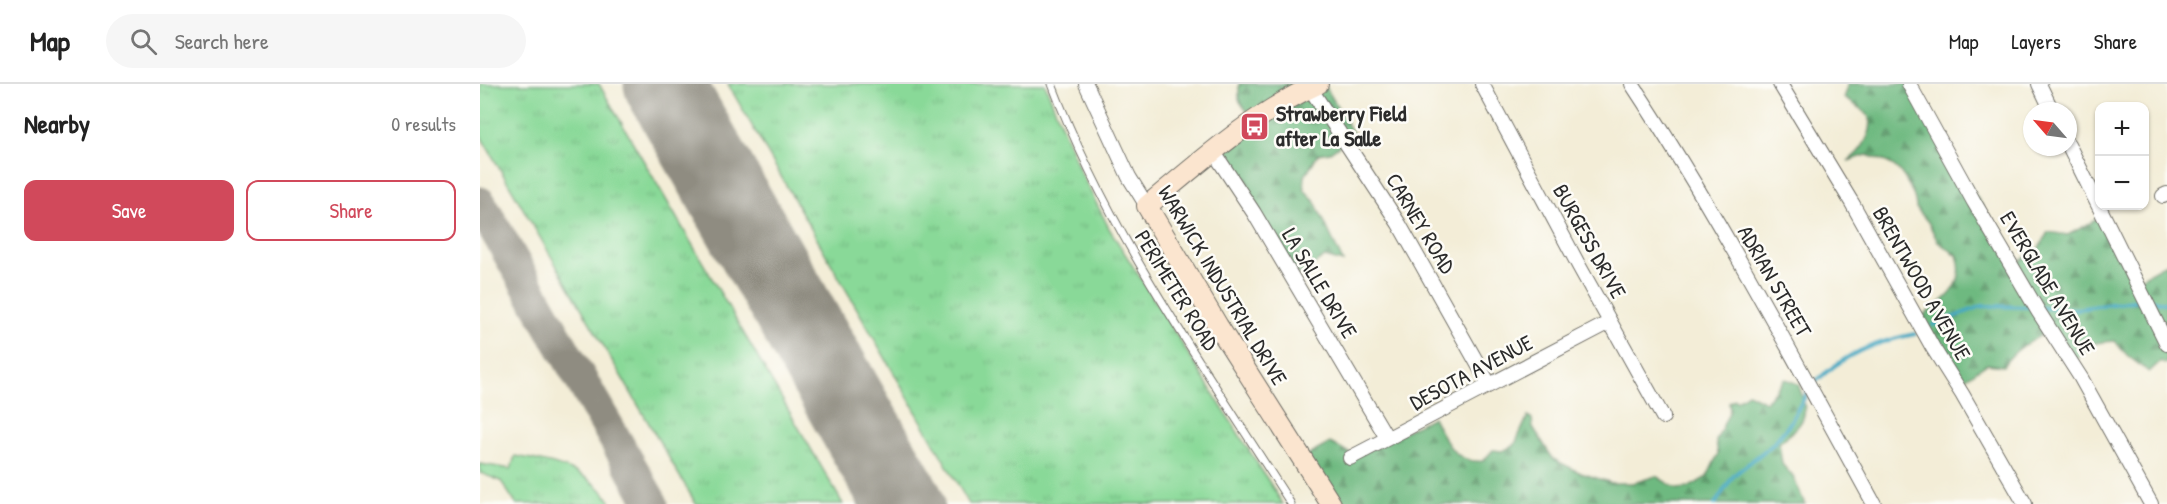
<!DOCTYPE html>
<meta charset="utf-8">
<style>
body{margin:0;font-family:"Patrick Hand",sans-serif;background:#f6f6f6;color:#222}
.controls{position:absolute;right:18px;top:18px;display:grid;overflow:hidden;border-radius:12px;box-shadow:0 2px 4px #0004}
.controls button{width:54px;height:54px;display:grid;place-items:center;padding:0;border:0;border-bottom:2px solid #e0e0e0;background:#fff;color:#222;font:30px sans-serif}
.compass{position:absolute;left:1543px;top:18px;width:54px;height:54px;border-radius:50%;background:#fff;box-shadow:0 2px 4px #0004;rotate:298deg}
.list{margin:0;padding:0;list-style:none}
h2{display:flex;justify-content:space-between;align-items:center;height:78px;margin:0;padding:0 24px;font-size:26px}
h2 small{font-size:20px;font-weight:400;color:#767676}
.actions{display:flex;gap:12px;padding:18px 24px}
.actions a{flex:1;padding:14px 0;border:2px solid #d1495b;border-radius:12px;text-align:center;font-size:21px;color:#d1495b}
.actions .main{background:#d1495b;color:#fff}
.icon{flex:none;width:33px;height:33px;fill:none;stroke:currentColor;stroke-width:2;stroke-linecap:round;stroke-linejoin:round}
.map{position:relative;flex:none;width:1687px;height:420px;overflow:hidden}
header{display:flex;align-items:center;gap:36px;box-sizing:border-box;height:84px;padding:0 30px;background:#fff;border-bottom:2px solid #e0e0e0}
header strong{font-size:28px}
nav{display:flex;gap:33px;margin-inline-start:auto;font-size:21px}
.search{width:420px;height:54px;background:#f6f6f6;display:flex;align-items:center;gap:15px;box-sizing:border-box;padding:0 21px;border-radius:33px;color:#767676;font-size:22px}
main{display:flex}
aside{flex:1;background:#fff}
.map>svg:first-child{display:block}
.grass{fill:url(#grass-tufts);stroke:#5a8262;stroke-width:1.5}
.forest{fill:url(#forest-firs);stroke:#4c7256;stroke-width:1.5}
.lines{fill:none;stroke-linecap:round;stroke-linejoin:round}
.stream{stroke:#44a9c3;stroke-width:4}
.taxiway{stroke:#8f8c81;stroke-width:33}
.runway{stroke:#8f8c81;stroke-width:81}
.lane-casing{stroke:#716f67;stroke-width:9}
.street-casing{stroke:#716f67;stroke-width:16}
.secondary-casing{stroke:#716f67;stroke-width:22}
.lane{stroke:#fff;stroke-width:7}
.street{stroke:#fff;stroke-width:14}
.secondary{stroke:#fbe5cf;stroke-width:20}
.labels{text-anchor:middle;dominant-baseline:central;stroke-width:5;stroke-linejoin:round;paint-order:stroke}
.poi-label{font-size:22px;font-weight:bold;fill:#2b2b2b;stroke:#fdfcf7;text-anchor:start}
.street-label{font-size:22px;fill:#2b2b2b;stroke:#fdfcf7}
</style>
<header>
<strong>Map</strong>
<div class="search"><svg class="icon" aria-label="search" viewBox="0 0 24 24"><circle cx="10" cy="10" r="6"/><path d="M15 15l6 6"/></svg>Search here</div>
<nav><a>Map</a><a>Layers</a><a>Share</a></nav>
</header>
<main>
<aside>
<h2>Nearby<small>0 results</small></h2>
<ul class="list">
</ul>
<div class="actions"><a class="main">Save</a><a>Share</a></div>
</aside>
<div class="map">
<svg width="1687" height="420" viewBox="0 0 1687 420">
<defs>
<pattern id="grass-tufts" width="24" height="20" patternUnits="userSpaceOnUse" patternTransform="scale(1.5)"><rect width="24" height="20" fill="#89d998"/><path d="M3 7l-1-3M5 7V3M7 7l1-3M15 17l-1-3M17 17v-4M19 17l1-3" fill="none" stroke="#76ba83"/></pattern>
<pattern id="forest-firs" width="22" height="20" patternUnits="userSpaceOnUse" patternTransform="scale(1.5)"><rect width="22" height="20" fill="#6eb980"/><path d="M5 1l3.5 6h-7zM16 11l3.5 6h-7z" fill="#5b9769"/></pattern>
</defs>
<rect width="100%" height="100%" fill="#fdfcf7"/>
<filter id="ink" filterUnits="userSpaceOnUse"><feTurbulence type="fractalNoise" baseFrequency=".0167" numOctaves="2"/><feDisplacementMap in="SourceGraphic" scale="12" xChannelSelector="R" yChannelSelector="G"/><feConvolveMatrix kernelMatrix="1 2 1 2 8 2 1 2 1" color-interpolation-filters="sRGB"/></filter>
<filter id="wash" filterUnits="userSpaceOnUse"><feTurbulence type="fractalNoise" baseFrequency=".008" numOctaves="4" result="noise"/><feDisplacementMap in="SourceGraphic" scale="24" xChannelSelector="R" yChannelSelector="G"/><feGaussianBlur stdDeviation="1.35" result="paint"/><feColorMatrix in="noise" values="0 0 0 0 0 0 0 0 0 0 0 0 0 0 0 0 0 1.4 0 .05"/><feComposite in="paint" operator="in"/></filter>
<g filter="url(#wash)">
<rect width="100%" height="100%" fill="#f3edd7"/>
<path class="grass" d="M 0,0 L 119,0 L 363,420 L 216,420 L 0,51 Z
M 248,0 L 565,0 L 600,87 L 630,146 L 803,420 L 489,420 Z
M 35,372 C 71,378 112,386 132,420 L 36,420 L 21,397 L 0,389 L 0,380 L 31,385 Z"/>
<path class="forest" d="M 759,0 L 844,0 L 874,51 L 850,68 L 838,70 L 825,92 L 824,105 L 835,118 L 863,178 L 845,173 L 818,191 L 739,66 L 775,39 L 759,16 Z
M 1367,0 L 1429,0 L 1536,179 L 1557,167 L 1568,148 L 1588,151 L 1621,133 L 1659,195 L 1687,179 L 1687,279 L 1684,280 L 1681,277 L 1669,288 L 1648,272 L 1634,257 L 1615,259 L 1591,280 L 1570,247 C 1551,256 1535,265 1523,282 L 1507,280 L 1479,299 L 1439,234 C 1463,218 1488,203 1477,171 L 1458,158 L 1448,138 L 1436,124 C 1436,111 1424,90 1414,82 C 1406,77 1395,74 1387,71 L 1368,77 C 1377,70 1382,65 1387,54 C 1398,31 1383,26 1364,14 L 1367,6 Z
M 1305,295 L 1318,300 C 1331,333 1325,338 1299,359 L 1302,380 L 1313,393 L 1325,420 L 851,420 L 823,374 L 850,359 L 876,372 L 953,333 C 964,355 974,380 1003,377 L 1013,366 L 1022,367 L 1034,362 L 1048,332 L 1052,335 L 1053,343 L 1073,375 L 1101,389 L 1132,399 L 1153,399 L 1176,392 L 1197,405 L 1208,404 L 1227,393 L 1238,370 L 1236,357 L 1250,326 L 1249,318 L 1255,315 L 1256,317 L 1268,309 L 1285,318 Z"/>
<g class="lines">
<path class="stream" d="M 1668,215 L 1687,220
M 1561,224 L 1597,225 L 1660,216
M 1453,241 L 1502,222 L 1553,223
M 1333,300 C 1364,270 1394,258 1435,250
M 1235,420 L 1254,391 L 1292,361 L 1308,342 L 1329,306"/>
<path class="taxiway" d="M 0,119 L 172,420"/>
<path class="runway" d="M 184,0 L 424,420"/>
</g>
</g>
<g filter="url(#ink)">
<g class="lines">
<defs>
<path id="lane" d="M 572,0 C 629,151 725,284 811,420"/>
<path id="street" d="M 606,0 L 649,93 L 667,122
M 1002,0 L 1099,182 L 1183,333
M 1152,0 C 1241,135 1316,279 1394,420
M 1300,0 L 1372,119 L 1453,264 L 1482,310 L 1545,420
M 1429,0 L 1494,118 L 1558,227 L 1601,294 L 1671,420
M 1559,0 L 1572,27
M 830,4 L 919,140 L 1009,300
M 1588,60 L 1687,260
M 733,67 L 774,129 L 907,354
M 1683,112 L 1687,110
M 870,374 L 1130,238"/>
<path id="secondary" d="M 838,0 C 774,29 720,78 667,122 L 738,242 L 851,420"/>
</defs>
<use href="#lane" class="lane-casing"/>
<use href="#street" class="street-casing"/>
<use href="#secondary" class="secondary-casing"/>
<use href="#lane" class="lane"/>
<use href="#street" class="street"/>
<use href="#secondary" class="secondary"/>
</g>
</g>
<defs>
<symbol id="bus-square" viewBox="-11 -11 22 22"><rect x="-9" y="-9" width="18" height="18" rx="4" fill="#d1495b" stroke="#fdfcf7"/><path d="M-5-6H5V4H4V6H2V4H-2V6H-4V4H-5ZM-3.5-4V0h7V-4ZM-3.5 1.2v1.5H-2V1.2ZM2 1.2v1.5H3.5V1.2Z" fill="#fff"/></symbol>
</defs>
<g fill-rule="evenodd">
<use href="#bus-square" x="758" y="26" width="33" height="33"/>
</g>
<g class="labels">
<g class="poi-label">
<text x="796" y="29">Strawberry Field<tspan x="796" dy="25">after La Salle</tspan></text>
</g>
<g class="street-label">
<text transform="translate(941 139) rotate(59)">CARNEY ROAD</text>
<text transform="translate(1110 157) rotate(61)">BURGESS DRIVE</text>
<text transform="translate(1295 197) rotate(60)">ADRIAN STREET</text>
<text transform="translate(840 199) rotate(59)">LA SALLE DRIVE</text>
<text transform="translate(1442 199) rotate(60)">BRENTWOOD AVENUE</text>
<text transform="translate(1568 199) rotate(59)">EVERGLADE AVENUE</text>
<text transform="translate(743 201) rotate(59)">WARWICK INDUSTRIAL DRIVE</text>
<text transform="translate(697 206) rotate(58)">PERIMETER ROAD</text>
<text transform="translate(991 288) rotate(-28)">DESOTA AVENUE</text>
</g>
</g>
</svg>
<div class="controls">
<button>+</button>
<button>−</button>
</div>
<svg class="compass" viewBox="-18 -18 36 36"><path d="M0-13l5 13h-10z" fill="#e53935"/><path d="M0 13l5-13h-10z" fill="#767676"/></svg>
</div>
</main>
